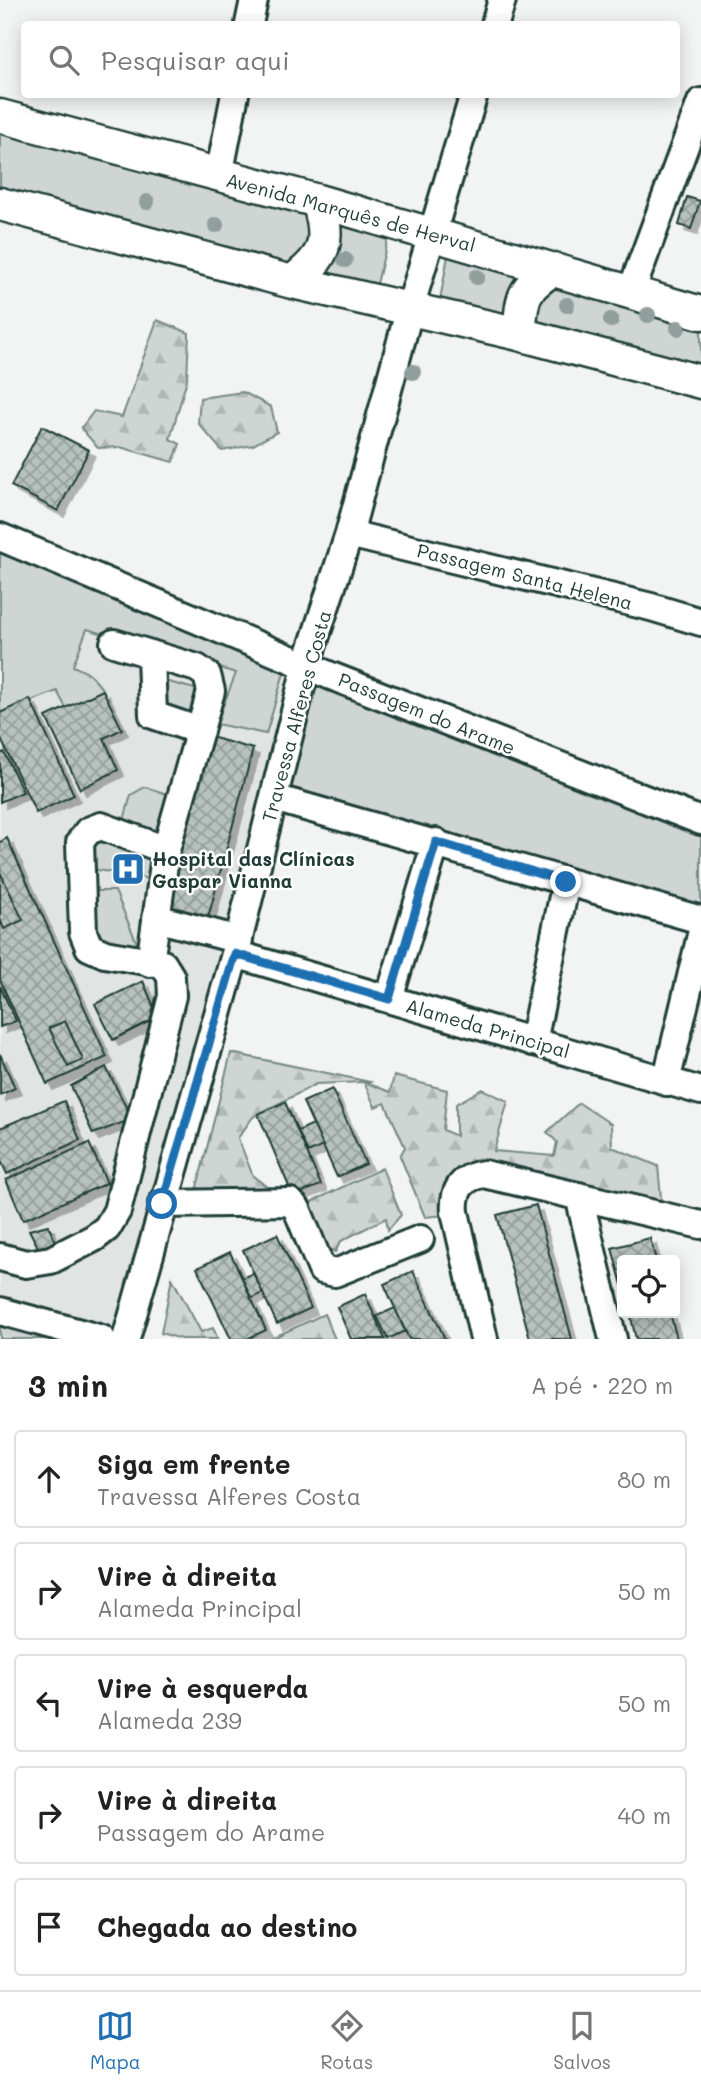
<!DOCTYPE html>
<html lang="pt">
<meta charset="utf-8">
<style>
body{margin:0;font-family:Mali,sans-serif;background:#f6f6f6;color:#222}
.controls{position:absolute;right:21px;bottom:21px;display:grid;overflow:hidden;border-radius:7px;box-shadow:0 4px 18px #0003}
.controls button{width:63px;height:63px;display:grid;place-items:center;padding:0;border:0;border-bottom:2px solid #e0e0e0;background:#fff;color:#222;font:35px sans-serif}
.stop{position:absolute;width:21px;height:21px;margin:-16px;border:5px solid #1f6fb2;border-radius:50%;background:#fff}
.stop.end{background:#1f6fb2;border-color:#fff;box-shadow:0 2px 7px #0008}
.list{margin:0;padding:0;list-style:none}
h2{display:flex;justify-content:space-between;align-items:center;height:91px;margin:0;padding:0 28px;font-size:30px}
h2 small{font-size:23px;font-weight:400;color:#767676}
.list li{display:grid;grid-template-columns:46px 1fr auto;gap:21px;align-items:center;box-sizing:border-box;height:98px;margin:0 14px 14px;padding:0 14px;border:2px solid #e0e0e0;border-radius:7px}
.list b{display:block;font-size:26px;white-space:nowrap}
.list p{margin:0;font-size:23px;white-space:nowrap;color:#767676}
.list em{font-size:23px;font-style:normal;color:#767676}
.icon{flex:none;width:38px;height:38px;fill:none;stroke:currentColor;stroke-width:2;stroke-linecap:round;stroke-linejoin:round}
.map{position:relative;flex:none;width:701px;height:1339px;overflow:hidden}
.search{position:absolute;background:#fff;box-shadow:0 4px 18px #0003;left:21px;right:21px;top:21px;height:77px;display:flex;align-items:center;gap:18px;box-sizing:border-box;padding:0 24px;border-radius:7px;color:#767676;font-size:26px}
.sheet{height:651px;background:#fff}
nav{display:flex;justify-content:space-around;align-items:center;box-sizing:border-box;height:98px;border-top:2px solid #e0e0e0;background:#fff;font-size:19px;color:#767676}
nav a{display:grid;justify-items:center;gap:4px}
nav .on{color:#1f6fb2}
.map>svg:first-child{display:block}
.built{fill:#e0e4e3}
.green{fill:#ced5d3;stroke:#768984;stroke-width:2}
.forest{fill:url(#forest-firs);stroke:#768984;stroke-width:2}
.building{fill:url(#building-cross-hatch);stroke:#1f3d34;stroke-width:2;fill-rule:evenodd;filter:url(#shadow)}
.lines{fill:none;stroke-linecap:round;stroke-linejoin:round}
.minor-casing{stroke:#1f3d34;stroke-width:32}
.major-casing{stroke:#1f3d34;stroke-width:37}
.minor{stroke:#fff;stroke-width:26}
.major{stroke:#fff;stroke-width:32}
.tree{fill:#919f9c}
.route{stroke:#1f6fb2;stroke-width:9}
.labels{text-anchor:middle;dominant-baseline:central;stroke-width:5;stroke-linejoin:round;paint-order:stroke}
.street-label{font-size:19px;fill:#1f3d34;stroke:#fff}
.poi-label{font-size:19px;font-weight:bold;fill:#1f3d34;stroke:#fff;text-anchor:start}
</style>
<div class="map">
<svg width="701" height="1339" viewBox="0 0 701 1339">
<defs>
<pattern id="forest-firs" width="22" height="20" patternUnits="userSpaceOnUse" patternTransform="scale(1.75)"><rect width="22" height="20" fill="#ced5d3"/><path d="M5 1l3.5 6h-7zM16 11l3.5 6h-7z" fill="#b0b8b6"/></pattern>
<pattern id="building-cross-hatch" width="8" height="8" patternUnits="userSpaceOnUse" patternTransform="scale(1.75)"><rect width="8" height="8" fill="#b7c1bd"/><path d="M0 0l8 8M0 8l8-8" fill="none" stroke="#949e9a"/></pattern>
<filter id="shadow"><feDropShadow dx="6" dy="6" stdDeviation="0" flood-color="#0004"/></filter>
</defs>
<rect width="100%" height="100%" fill="#f2f3f3"/>
<filter id="ink" filterUnits="userSpaceOnUse"><feTurbulence type="fractalNoise" baseFrequency=".0143" numOctaves="2"/><feDisplacementMap in="SourceGraphic" scale="14" xChannelSelector="R" yChannelSelector="G"/><feConvolveMatrix kernelMatrix="1 2 1 2 8 2 1 2 1" color-interpolation-filters="sRGB"/></filter>
<g filter="url(#ink)">
<path class="built" d="M 0,537 L 307,663 L 126,1339 L 0,1311 Z"/>
<path class="green" d="M 0,127 L 312,214 L 313,249 L 286,271 L 0,192 Z
M 325,211 L 389,234 L 376,288 L 310,276 Z
M 449,250 L 538,271 L 518,322 L 440,300 Z
M 554,274 L 701,319 L 701,374 L 526,325 Z
M 0,542 L 288,659 L 266,734 L 216,724 L 236,673 L 87,629 L 73,666 L 90,674 L 103,690 L 66,708 L 57,691 L 0,713 Z
M 307,663 L 701,821 L 701,920 L 274,798 Z
M 157,679 L 206,692 L 197,718 L 158,710 Z
M 145,787 L 177,797 L 163,836 L 124,820 L 131,795 Z
M 94,833 L 159,856 L 155,880 L 86,868 Z
M 89,891 L 115,891 L 139,948 L 112,949 L 92,935 Z
M 0,1323 L 61,1339 L 0,1339 Z"/>
<path class="forest" d="M 157,320 L 189,333 L 187,379 L 170,439 L 180,444 L 173,462 L 120,447 L 98,448 L 81,428 L 94,411 L 122,417 Z
M 243,392 L 271,407 L 277,432 L 253,445 L 222,451 L 198,423 L 200,398 Z
M 231,1053 L 370,1082 L 367,1083 L 390,1092 L 394,1076 L 447,1090 L 443,1130 L 456,1136 L 456,1104 L 482,1089 L 508,1101 L 494,1151 L 554,1156 L 557,1142 L 547,1132 L 579,1103 L 611,1124 L 612,1147 L 658,1166 L 662,1208 L 484,1167 L 446,1215 L 425,1217 L 400,1156 L 405,1147 L 385,1103 L 375,1107 L 364,1082 L 316,1084 L 253,1117 L 238,1138 L 253,1176 L 270,1189 L 196,1191 Z
M 382,1168 L 401,1215 L 388,1230 L 386,1218 L 341,1241 L 335,1252 L 326,1246 L 309,1203 Z
M 172,1278 L 201,1332 L 213,1328 L 218,1339 L 181,1339 L 161,1333 Z
M 324,1314 L 335,1339 L 270,1339 Z"/>
<path class="building" d="M 687,197 L 700,201 L 691,229 L 679,225 Z
M 42,426 L 89,450 L 58,511 L 11,486 Z
M 103,690 L 122,729 L 104,738 L 118,770 L 80,789 L 46,717 Z
M 30,699 L 74,795 L 36,813 L 0,737 L 0,713 Z
M 211,737 L 253,749 L 207,922 L 164,909 Z
M 4,752 L 23,792 L 0,802 L 0,754 Z
M 7,838 L 107,1057 L 47,1084 L 0,980 L 0,919 L 4,929 L 23,920 L 0,872 L 0,842 ZM 65,1021 L 83,1060 L 68,1067 L 49,1028 Z
M 0,872 L 23,920 L 4,929 L 0,919 Z
M 143,981 L 158,1017 L 113,1040 L 95,1004 Z
M 0,986 L 16,1021 L 0,1027 Z
M 65,1021 L 83,1060 L 68,1067 L 49,1028 Z
M 0,1054 L 15,1088 L 0,1095 Z
M 106,1067 L 132,1119 L 93,1134 L 71,1086 Z
M 332,1089 L 366,1164 L 337,1177 L 303,1102 Z
M 64,1101 L 80,1140 L 7,1174 L 0,1159 L 0,1128 Z
M 285,1102 L 321,1185 L 293,1196 L 258,1114 Z
M 313,1124 L 323,1146 L 308,1153 L 298,1131 Z
M 89,1143 L 107,1183 L 23,1220 L 6,1180 Z
M 536,1205 L 572,1339 L 530,1339 L 497,1215 Z
M 48,1225 L 56,1243 L 39,1249 L 29,1230 Z
M 277,1234 L 311,1308 L 277,1324 L 243,1250 Z
M 650,1238 L 656,1260 L 622,1260 L 622,1285 L 612,1248 Z
M 230,1252 L 266,1330 L 247,1339 L 231,1339 L 197,1268 Z
M 413,1271 L 445,1339 L 409,1339 L 384,1284 Z
M 253,1273 L 263,1293 L 251,1299 L 242,1278 Z
M 365,1294 L 385,1339 L 351,1339 L 337,1307 Z
M 395,1308 L 405,1331 L 388,1339 L 377,1316 Z
M 630,1313 L 670,1313 L 677,1339 L 636,1339 Z"/>
<g class="lines">
<defs>
<path id="minor" d="M 249,24 L 254,0
M 495,24 L 502,0
M 219,176 L 235,94
M 631,292 L 701,102
M 349,534 L 651,607 L 701,622
M 0,537 L 331,676 L 701,821
M 151,654 L 153,715 L 200,731
M 274,798 L 701,920
M 156,918 L 239,940
M 235,954 L 701,1091
M 150,963 L 166,850
M 389,999 L 436,842
M 533,1042 L 566,882
M 666,1082 L 701,935
M 579,1196 L 613,1339
M 162,1204 L 290,1202 L 297,1209 L 322,1270 L 335,1273 L 420,1239
M 0,1257 L 26,1264 L 51,1260 L 94,1238 L 107,1228 L 117,1211 L 172,996 L 171,977 L 163,964 L 105,954 L 89,947 L 83,932 L 80,842 L 88,831 L 101,826 L 166,850 L 211,691 L 207,675 L 197,668 L 114,643
M 0,1311 L 102,1339
M 126,1339 L 235,954 L 307,663 L 349,534 L 410,308 L 474,94
M 484,1339 L 455,1212 C 453,1190 462,1177 484,1174 L 701,1225"/>
<path id="major" d="M 0,116 L 318,201 L 701,313
M 0,204 L 292,282 L 519,334 L 701,382
M 292,282 C 326,256 331,242 318,201
M 519,334 C 523,296 520,291 553,269"/>
</defs>
<use href="#minor" class="minor-casing"/>
<use href="#major" class="major-casing"/>
<use href="#minor" class="minor"/>
<use href="#major" class="major"/>
</g>
<g class="tree">
<circle cx="147" cy="202" r="8"/>
<circle cx="216" cy="225" r="8"/>
<circle cx="345" cy="260" r="8"/>
<circle cx="477" cy="277" r="8"/>
<circle cx="567" cy="305" r="8"/>
<circle cx="648" cy="315" r="8"/>
<circle cx="611" cy="320" r="8"/>
<circle cx="678" cy="328" r="8"/>
<circle cx="413" cy="372" r="8"/>
</g>
</g>
<g class="lines" filter="url(#ink)">
<path class="route" d="M 162,1204 L 235,954 L 389,999 L 436,842 L 566,882"/>
</g>
<defs>
<symbol id="hospital-square" viewBox="-11 -11 22 22"><rect x="-9" y="-9" width="18" height="18" rx="4" fill="#1f6fb2" stroke="#fff"/><path d="M-5-5h3v3.5h4V-5h3V5h-3V1.5h-4V5h-3Z" fill="#fff"/></symbol>
</defs>
<g fill-rule="evenodd">
<use href="#hospital-square" x="109" y="850" width="38" height="38"/>
</g>
<g class="labels">
<g class="street-label">
<text transform="translate(351 212) rotate(15)">Avenida Marquês de Herval</text>
<text transform="translate(525 576) rotate(14)">Passagem Santa Helena</text>
<text transform="translate(427 713) rotate(22)">Passagem do Arame</text>
<text transform="translate(296 716) rotate(-75)">Travessa Alferes Costa</text>
<text transform="translate(488 1028) rotate(16)">Alameda Principal</text>
</g>
<g class="poi-label">
<text x="152" y="858">Hospital das Clínicas<tspan x="152" dy="22">Gaspar Vianna</tspan></text>
</g>
</g>
</svg>
<div class="controls">
<button><svg class="icon" aria-label="locate" viewBox="0 0 24 24"><circle cx="12" cy="12" r="6"/><path d="M12 2v4M12 18v4M2 12h4M18 12h4"/></svg></button>
</div>
<div class="stop" style="left:162px;top:1204px"></div>
<div class="stop end" style="left:566px;top:882px"></div>
<div class="search"><svg class="icon" aria-label="search" viewBox="0 0 24 24"><circle cx="10" cy="10" r="6"/><path d="M15 15l6 6"/></svg>Pesquisar aqui</div>
</div>
<section class="sheet">
<h2>3 min<small>A pé · 220 m</small></h2>
<ul class="list">
<li><svg class="icon" aria-label="ahead" viewBox="0 0 24 24"><path d="M12 20V5M6 11l6-6 6 6"/></svg><div><b>Siga em frente</b><p>Travessa Alferes Costa</p></div><em>80 m</em></li>
<li><svg class="icon" aria-label="right" viewBox="0 0 24 24"><path d="M7 20v-9h11M14 6l5 5-5 5"/></svg><div><b>Vire à direita</b><p>Alameda Principal</p></div><em>50 m</em></li>
<li><svg class="icon" aria-label="left" viewBox="0 0 24 24"><path d="M17 20v-9H6M10 6l-5 5 5 5"/></svg><div><b>Vire à esquerda</b><p>Alameda 239</p></div><em>50 m</em></li>
<li><svg class="icon" aria-label="right" viewBox="0 0 24 24"><path d="M7 20v-9h11M14 6l5 5-5 5"/></svg><div><b>Vire à direita</b><p>Passagem do Arame</p></div><em>40 m</em></li>
<li><svg class="icon" aria-label="arrive" viewBox="0 0 24 24"><path d="M6 21V4h12l-3 4 3 4H6"/></svg><div><b>Chegada ao destino</b></div></li>
</ul>
</section>
<nav>
<a class="on"><svg class="icon" aria-label="map" viewBox="0 0 24 24"><path d="M3 6l6-2 6 2 6-2v14l-6 2-6-2-6 2zM9 4v14M15 6v14"/></svg>Mapa</a>
<a><svg class="icon" aria-label="directions" viewBox="0 0 24 24"><path d="M12 3l9 9-9 9-9-9zM9 14v-3h6M13 9l2 2-2 2"/></svg>Rotas</a>
<a><svg class="icon" aria-label="saved" viewBox="0 0 24 24"><path d="M7 4h10v16l-5-4-5 4z"/></svg>Salvos</a>
</nav>
